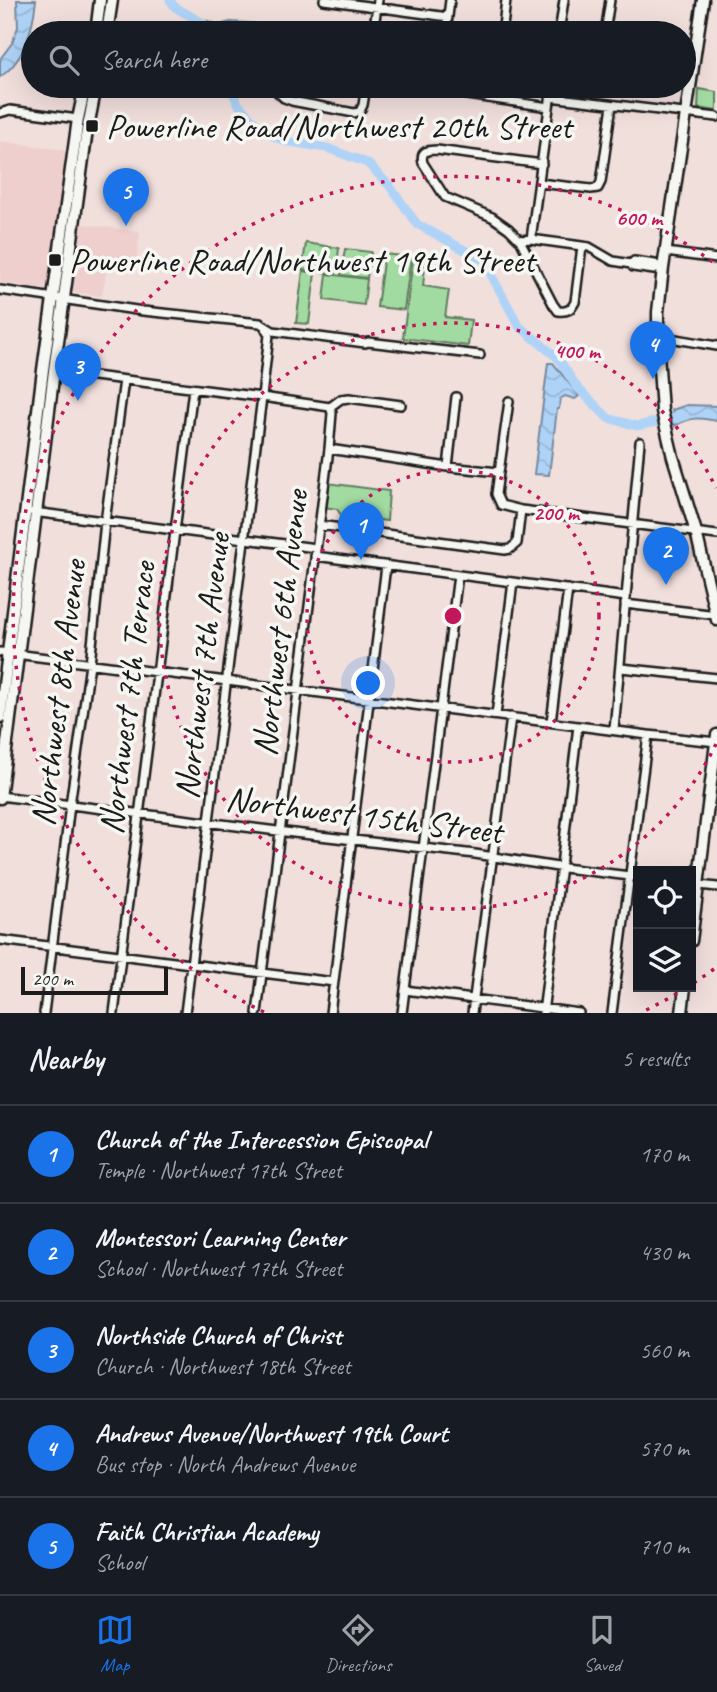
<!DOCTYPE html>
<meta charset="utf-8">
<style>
body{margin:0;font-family:Caveat,sans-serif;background:#242831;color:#f1f3f6}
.controls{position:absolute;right:21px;bottom:21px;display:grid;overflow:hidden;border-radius:0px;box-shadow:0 7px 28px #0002}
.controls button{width:63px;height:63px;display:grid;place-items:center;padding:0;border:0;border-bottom:2px solid #363941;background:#171b24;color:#f1f3f6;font:35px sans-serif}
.scale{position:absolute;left:21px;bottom:18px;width:147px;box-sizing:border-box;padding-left:7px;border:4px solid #1c1c1c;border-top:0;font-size:19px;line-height:24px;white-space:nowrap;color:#1c1c1c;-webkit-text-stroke:5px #f6f6f2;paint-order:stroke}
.you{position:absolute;left:369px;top:684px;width:24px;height:24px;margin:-18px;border:5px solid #fff;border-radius:50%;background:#1a73e8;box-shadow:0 0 0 10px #1a73e833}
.badge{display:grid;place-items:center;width:46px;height:46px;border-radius:50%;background:#1a73e8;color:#fff;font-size:23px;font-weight:700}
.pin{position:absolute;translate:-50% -58px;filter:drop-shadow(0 2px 4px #0008)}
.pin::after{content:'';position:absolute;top:37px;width:24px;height:21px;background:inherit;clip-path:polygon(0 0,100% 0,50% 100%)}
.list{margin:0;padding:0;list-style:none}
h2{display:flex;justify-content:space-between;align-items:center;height:91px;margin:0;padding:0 28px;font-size:30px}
h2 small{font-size:23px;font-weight:400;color:#9ea1a6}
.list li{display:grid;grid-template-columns:46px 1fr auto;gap:21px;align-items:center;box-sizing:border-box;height:98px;padding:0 28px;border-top:2px solid #363941}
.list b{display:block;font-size:26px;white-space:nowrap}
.list p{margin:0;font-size:23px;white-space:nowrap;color:#9ea1a6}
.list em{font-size:23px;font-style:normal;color:#9ea1a6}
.icon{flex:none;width:38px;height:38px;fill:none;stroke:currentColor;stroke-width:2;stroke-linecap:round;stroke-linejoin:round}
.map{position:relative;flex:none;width:717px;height:1013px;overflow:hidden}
.search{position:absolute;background:#171b24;box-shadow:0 7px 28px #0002;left:21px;right:21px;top:21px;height:77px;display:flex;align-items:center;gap:18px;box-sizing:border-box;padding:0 24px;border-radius:38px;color:#9ea1a6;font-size:26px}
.sheet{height:581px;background:#171b24}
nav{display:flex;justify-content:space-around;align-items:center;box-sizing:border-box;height:98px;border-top:2px solid #363941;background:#171b24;font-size:19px;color:#9ea1a6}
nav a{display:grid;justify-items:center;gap:4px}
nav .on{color:#1a73e8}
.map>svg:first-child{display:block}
.built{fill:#eecfcd}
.park{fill:#a2dba1;stroke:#5f7c5e;stroke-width:2}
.water{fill:url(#water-waves);stroke:#748a9f;stroke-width:2}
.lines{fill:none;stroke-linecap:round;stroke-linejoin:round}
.river{stroke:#afd3f7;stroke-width:9}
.minor-casing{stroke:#1c1c1c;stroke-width:12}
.major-casing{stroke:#1c1c1c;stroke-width:15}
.minor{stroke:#f6f6f2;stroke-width:7}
.major{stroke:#f6f6f2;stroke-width:10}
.ring{fill:none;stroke:#c2185b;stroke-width:3.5;stroke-dasharray:3.5 7}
.poi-dot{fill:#1c1c1c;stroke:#f6f6f2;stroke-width:2.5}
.labels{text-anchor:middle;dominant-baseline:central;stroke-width:7;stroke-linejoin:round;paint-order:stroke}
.poi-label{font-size:35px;fill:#1c1c1c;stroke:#f6f6f2;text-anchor:start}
.street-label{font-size:35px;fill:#1c1c1c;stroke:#f6f6f2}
.centre{fill:#c2185b;stroke:#f6f6f2;stroke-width:3.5}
.ring-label{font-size:21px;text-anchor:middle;font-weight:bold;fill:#c2185b;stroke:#f6f6f2;stroke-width:7;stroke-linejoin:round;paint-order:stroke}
</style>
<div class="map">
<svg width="717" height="1013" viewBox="0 0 717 1013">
<defs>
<pattern id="water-waves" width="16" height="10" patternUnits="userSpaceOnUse" patternTransform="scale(1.75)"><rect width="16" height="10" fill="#afd3f7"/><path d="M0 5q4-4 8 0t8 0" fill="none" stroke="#96b5d3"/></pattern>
</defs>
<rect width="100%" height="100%" fill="#f1dfdc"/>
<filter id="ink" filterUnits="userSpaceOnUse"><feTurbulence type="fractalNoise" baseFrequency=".0143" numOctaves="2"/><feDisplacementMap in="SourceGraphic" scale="14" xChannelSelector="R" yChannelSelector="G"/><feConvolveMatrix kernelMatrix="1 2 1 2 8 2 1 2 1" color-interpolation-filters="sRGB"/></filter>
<g filter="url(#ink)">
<path class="built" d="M 0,141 L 70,151 L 61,221 L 140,232 L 136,265 L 108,262 L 102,296 L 0,283 Z"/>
<path class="park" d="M 699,89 L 717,92 L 717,111 L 698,108 Z
M 306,243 L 339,248 L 336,274 L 302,270 Z
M 345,249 L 371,252 L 367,278 L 341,275 Z
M 384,254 L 411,257 L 404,310 L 377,307 Z
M 413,258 L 426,259 L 423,286 L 449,290 L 445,317 L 471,320 L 468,346 L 403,338 Z
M 303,271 L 315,273 L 309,324 L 296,323 Z
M 327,274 L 367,279 L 364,305 L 324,300 Z
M 327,483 L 389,491 L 387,521 L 341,515 L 337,509 L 324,507 Z"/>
<path class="water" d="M 17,0 L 36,0 C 33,28 25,61 0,77 L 0,59 L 12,43 L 18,27 Z
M 208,21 L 219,25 L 230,22 L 250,23 L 281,27 L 287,33 L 214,33 Z
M 548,363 L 553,363 L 579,396 L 575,399 L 565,396 L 560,399 L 559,409 L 557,409 L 549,475 L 534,474 Z
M 687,405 L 717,406 L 717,421 C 699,417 690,417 675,426 L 672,410 Z"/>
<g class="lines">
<path class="river" d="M 170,0 L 175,7 L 204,24 L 211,33
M 229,86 L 239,105 L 264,132 L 284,141 L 327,148 L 367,163 L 389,185 L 417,224 L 483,260 L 519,326 L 558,358 L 576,386 L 608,418 L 637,426 L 685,416"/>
<defs>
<path id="minor" d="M 324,0 L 448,17
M 373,33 L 378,0
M 446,33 L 450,0
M 506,33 L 503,27 L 506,0
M 559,33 L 564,0
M 605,33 L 610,0
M 684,54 L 694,55
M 271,86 L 284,98 L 292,101 L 354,113 L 360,111 L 363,105 L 366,86
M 447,86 L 457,92 L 467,95 L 549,107
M 550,97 L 717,117
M 0,113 L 10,110 L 78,119
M 542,164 L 437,150 C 427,150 420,151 423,163 L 445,197 L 492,217 L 509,229 L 520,240 L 531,239 L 589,247 L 613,261 L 631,264 L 633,267 L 654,270 L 658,267
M 539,183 L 591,189 L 598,188 L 601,182 L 612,105
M 531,239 L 552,86
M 520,240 L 553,304 L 558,311 C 567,312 571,310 575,302 L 582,246
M 666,252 L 717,259
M 631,264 L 634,261 L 655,264 L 660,268
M 0,290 L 143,311 L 260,323 L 273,331 L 365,343 L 368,342 L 480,355
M 658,336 L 717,346
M 54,371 L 262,397 L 330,407
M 509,401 L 496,494 L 501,505 L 521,510 L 717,535
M 330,407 L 341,399 L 349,398 L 401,405
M 329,449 L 448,467 L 499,472
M 448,467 L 456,397
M 33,512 L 316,548
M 319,525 L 505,550 L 510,549 L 517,543 L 521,510
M 315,556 L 626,597
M 625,604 L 717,615
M 0,652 L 648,735 L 717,742
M 621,668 L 717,678
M 496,715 L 513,582
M 551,722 L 568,589
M 614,730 L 640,442
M 0,796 L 285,832 L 475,854 L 564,868 L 638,877
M 691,884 L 717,887
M 0,940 L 334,982
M 405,990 L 579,1013
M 44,1013 L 70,805 L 90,664 L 105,522 L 124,380
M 114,1013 L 193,389
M 185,1013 L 262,397 L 269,335 L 265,327
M 257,1013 L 329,449 L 332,413 L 330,407
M 330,1013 L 386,566
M 402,1013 L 458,575
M 472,1013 L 511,717
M 543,1013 L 578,726
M 612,1013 L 648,735"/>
<path id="major" d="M 703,0 L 663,268 L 658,312 L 658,353 L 662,411 L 673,457 L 696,532 L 717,620
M 96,33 L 100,0
M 107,33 L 112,0
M 0,717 L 43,370 L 78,119 L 85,86
M 0,798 L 54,371 L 86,137 L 96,86
M 691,941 L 717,735
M 682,1013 L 685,987"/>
</defs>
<use href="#minor" class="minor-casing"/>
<use href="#major" class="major-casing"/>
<use href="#minor" class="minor"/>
<use href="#major" class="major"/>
</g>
</g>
<g class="ring">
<circle cx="453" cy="616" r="146"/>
<path d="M716 744A293 293 0 1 1 716 488"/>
<path d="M714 969A439 439 0 0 1 692 984M686 988A439 439 0 0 1 642 1012M264 1012A439 439 0 1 1 714 263"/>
</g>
<g class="poi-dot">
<rect x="85" y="119" width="14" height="14" rx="3.5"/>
<rect x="48" y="253" width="14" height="14" rx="3.5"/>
</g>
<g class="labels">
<g class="poi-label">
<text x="106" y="126">Powerline Road/Northwest 20th Street</text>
<text x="69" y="260">Powerline Road/Northwest 19th Street</text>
</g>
<g class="street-label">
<text transform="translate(280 623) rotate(-83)">Northwest 6th Avenue</text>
<text transform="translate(202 666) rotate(-83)">Northwest 7th Avenue</text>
<text transform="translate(58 693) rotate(-83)">Northwest 8th Avenue</text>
<text transform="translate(127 698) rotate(-83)">Northwest 7th Terrace</text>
<text transform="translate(364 815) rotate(7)">Northwest 15th Street</text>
</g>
</g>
<circle cx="453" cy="616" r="10" class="centre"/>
<g class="ring-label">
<text x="639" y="225">600 m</text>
<text x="577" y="358">400 m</text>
<text x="556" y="520">200 m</text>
</g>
</svg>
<div class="controls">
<button><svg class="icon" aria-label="locate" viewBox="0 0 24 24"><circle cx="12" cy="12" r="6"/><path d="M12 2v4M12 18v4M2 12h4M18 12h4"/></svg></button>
<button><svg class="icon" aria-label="layers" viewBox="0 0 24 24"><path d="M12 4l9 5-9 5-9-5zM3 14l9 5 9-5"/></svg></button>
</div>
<div class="scale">200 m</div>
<div class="you"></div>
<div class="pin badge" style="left:361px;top:560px">1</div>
<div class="pin badge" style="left:666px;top:585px">2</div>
<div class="pin badge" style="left:78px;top:401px">3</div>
<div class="pin badge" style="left:653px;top:379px">4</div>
<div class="pin badge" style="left:126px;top:226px">5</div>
<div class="search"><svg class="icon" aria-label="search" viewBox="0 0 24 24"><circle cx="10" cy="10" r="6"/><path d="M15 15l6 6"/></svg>Search here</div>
</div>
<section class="sheet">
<h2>Nearby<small>5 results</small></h2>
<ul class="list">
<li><span class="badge">1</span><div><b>Church of the Intercession Episcopal</b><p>Temple · Northwest 17th Street</p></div><em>170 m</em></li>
<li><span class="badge">2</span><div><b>Montessori Learning Center</b><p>School · Northwest 17th Street</p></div><em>430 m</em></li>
<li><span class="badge">3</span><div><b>Northside Church of Christ</b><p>Church · Northwest 18th Street</p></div><em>560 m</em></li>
<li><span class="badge">4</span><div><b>Andrews Avenue/Northwest 19th Court</b><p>Bus stop · North Andrews Avenue</p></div><em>570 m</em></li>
<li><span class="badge">5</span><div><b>Faith Christian Academy</b><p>School</p></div><em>710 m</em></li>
</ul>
</section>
<nav>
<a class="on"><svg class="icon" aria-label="map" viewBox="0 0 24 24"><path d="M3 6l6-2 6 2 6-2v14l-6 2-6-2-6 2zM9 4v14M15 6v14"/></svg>Map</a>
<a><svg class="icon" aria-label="directions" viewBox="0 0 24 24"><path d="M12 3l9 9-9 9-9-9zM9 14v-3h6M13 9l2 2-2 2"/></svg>Directions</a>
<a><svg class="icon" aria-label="saved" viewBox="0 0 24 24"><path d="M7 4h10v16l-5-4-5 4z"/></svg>Saved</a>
</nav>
